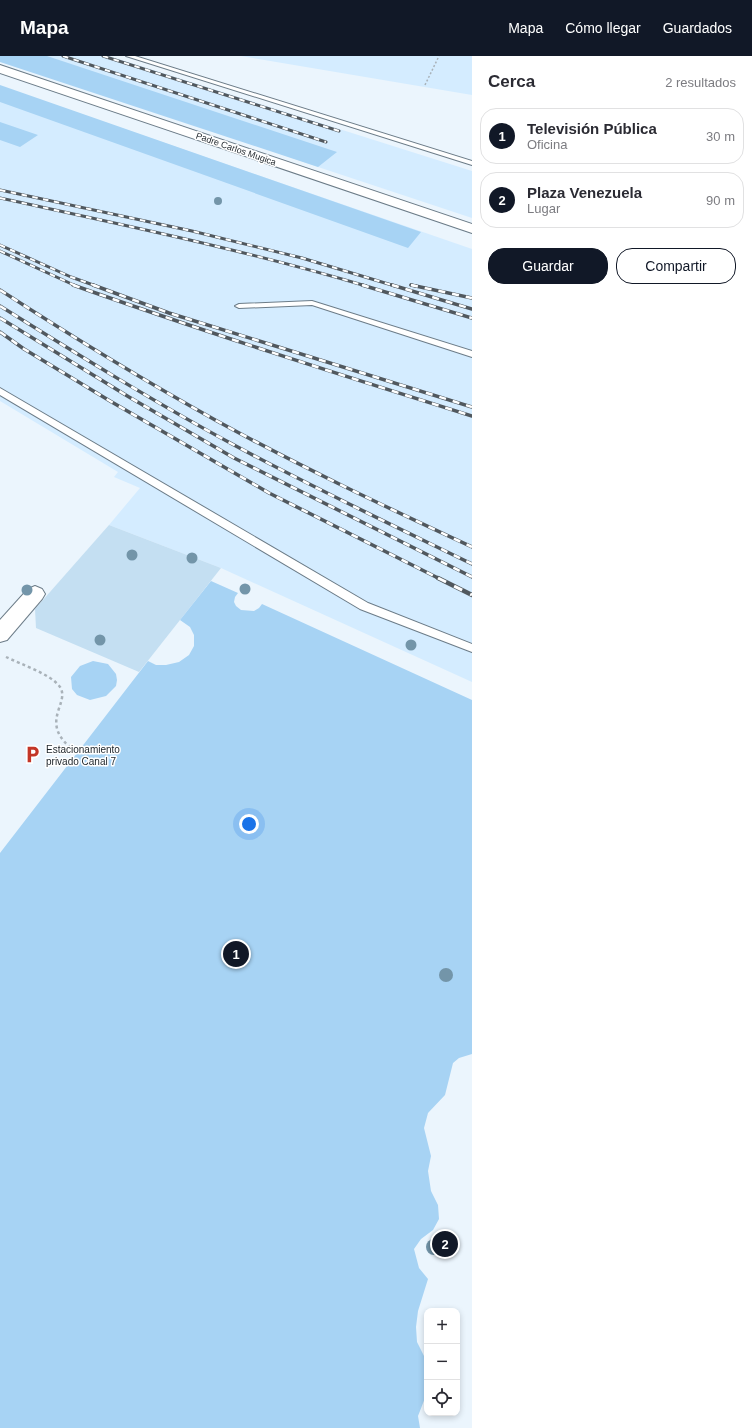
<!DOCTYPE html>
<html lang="es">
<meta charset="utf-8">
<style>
body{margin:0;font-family:Helvetica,sans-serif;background:#f2f2f3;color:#2b2b33}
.controls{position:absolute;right:12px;bottom:12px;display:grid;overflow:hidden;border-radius:8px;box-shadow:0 2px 6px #0003}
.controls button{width:36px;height:36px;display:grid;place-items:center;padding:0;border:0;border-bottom:1px solid #e1e1e2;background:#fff;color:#2b2b33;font:20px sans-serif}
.you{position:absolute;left:249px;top:768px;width:14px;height:14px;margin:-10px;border:3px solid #fff;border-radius:50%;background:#1a73e8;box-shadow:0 0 0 6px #1a73e833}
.badge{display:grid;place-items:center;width:26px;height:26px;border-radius:50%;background:#111827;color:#fff;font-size:13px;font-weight:700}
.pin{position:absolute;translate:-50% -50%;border:2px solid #fff;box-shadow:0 1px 4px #0006}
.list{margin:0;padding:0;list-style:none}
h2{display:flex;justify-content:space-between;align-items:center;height:52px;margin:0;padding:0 16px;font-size:17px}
h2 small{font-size:13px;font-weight:400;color:#7c7c81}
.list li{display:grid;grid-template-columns:26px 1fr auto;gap:12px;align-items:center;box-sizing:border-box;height:56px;margin:0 8px 8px;padding:0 8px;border:1px solid #e1e1e2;border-radius:16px}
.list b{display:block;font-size:15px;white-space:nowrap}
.list p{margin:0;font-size:13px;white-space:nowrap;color:#7c7c81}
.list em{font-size:13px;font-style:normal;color:#7c7c81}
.actions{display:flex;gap:8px;padding:12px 16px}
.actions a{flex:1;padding:9px 0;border:1px solid #111827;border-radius:16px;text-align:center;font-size:14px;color:#111827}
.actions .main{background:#111827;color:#fff}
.icon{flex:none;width:22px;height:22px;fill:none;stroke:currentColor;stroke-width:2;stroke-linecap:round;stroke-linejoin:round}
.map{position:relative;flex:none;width:472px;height:1372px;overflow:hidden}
header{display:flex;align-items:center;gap:24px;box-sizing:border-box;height:56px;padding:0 20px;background:#111827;color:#fff}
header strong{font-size:19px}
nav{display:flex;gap:22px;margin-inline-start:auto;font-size:14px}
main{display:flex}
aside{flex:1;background:#fff}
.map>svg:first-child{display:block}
.built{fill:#d4ecff}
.green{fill:#c4dff2}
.building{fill:#a7d3f4}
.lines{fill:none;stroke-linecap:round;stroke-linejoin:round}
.lane-casing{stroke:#6c7c88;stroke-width:2}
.street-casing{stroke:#6c7c88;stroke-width:2}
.secondary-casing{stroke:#6c7c88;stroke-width:2}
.path-far1{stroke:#a9b2b9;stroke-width:1.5;stroke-dasharray:2 2;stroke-linecap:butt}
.path{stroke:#a9b2b9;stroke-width:2.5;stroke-dasharray:3 3;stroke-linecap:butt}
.lane{fill:#fff;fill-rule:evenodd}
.street{fill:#fff;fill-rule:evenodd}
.secondary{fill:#fff;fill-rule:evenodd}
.rail-far2-casing{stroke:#51585e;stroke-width:3}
.rail-far1-casing{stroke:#51585e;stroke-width:3.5}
.rail-casing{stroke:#51585e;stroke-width:4.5}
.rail-far2{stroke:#fff;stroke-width:2;stroke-dasharray:5.5;stroke-linecap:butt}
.rail-far1{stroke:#fff;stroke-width:2.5;stroke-dasharray:7;stroke-linecap:butt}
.rail{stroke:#fff;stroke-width:3;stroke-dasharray:9;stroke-linecap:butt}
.tree{fill:#7395a9}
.labels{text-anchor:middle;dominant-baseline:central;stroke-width:3;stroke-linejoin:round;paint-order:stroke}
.far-street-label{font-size:9px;fill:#1c2328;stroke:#fff}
.poi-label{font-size:10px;fill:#1c2328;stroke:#fff;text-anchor:start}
</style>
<header>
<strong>Mapa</strong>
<nav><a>Mapa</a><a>Cómo llegar</a><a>Guardados</a></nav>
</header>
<main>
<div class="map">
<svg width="472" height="1372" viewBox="0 0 472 1372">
<rect width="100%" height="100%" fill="#ebf5fd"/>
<path class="built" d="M 0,0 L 109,0 L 472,115 L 472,162 L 318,111 Z
M 241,0 L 472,0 L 472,39 Z
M 0,30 L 472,193 L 472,626 L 221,512 L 109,469 L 140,432 L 114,421 L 118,416 L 0,345 Z"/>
<path class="green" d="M 109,469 L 221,512 L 139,616 L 36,572 L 35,553 Z"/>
<path class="building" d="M 0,0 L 47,0 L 337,96 L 318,111 L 0,6 Z
M 0,29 L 421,176 L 408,192 L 0,46 Z
M 0,66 L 38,79 L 20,91 L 0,84 Z
M 211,525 L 238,537 L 235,541 L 234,546 L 236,550 L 241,554 L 254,555 L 259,552 L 262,548 L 472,644 L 472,998 L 459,1002 L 453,1007 L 445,1039 L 428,1057 L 424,1072 L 431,1100 L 428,1115 L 431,1135 L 438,1149 L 439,1163 L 433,1174 L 421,1183 L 414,1193 L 419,1212 L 428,1223 L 418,1255 L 416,1271 L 417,1286 L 425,1302 L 427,1319 L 425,1342 L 418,1360 L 420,1372 L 0,1372 L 0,797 L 148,605 L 156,609 L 166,609 L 179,606 L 189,599 L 194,590 L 194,579 L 190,571 L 180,564 Z
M 93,605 L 108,608 L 116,618 L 117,624 L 116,630 L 106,640 L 90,644 L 77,639 L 72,633 L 71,621 L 80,610 Z"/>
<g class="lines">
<defs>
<path id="lane" d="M 126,0 L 135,0 L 472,105 L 472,109 Z
M 312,245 L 472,295 L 472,301 L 312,249 L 239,252 L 235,250 L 239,248 Z
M 0,332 L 368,547 L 472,588 L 472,596 L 360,553 L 0,339 Z"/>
<path id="street" d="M 35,530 L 42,533 L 45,538 L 42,543 L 7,584 L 0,586 L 0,564 L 28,533 Z"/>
<path id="secondary" d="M 0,9 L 472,168 L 472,177 L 0,17 Z"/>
</defs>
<use href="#lane" class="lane-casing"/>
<use href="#street" class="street-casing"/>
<use href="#secondary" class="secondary-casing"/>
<path class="path-far1" d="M 425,29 L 439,0"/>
<path class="path" d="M 6,601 C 20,608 51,618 60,631 C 71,648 36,667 76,696"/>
<use href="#lane" class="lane"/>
<use href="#street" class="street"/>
<use href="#secondary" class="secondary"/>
<defs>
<path id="rail-far2" d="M 63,0 L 326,86
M 103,0 L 339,75
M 0,134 L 192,175 L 302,202 L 395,230
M 0,142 C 123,169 245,194 366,230
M 0,189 L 71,221 L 96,230
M 0,195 L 76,230
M 411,229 L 416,230"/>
<path id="rail-far1" d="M 73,229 C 205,276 338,318 472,360
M 93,229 L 169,257 L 472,351
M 362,229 L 472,262
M 392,229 L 472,253
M 411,229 L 472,242
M 0,234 C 71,280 143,324 217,365 C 301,411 386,451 472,491
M 0,250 C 77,298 154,346 234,389 C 312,431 392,469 472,508
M 0,262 L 129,341 L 234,402 L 472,521
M 0,276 L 24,293 L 110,345 L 269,437 L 440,523"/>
<path id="rail" d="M 438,522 L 472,539"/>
</defs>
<use href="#rail-far2" class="rail-far2-casing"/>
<use href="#rail-far1" class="rail-far1-casing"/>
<use href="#rail" class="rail-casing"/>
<use href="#rail-far2" class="rail-far2"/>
<use href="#rail-far1" class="rail-far1"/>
<use href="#rail" class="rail"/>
</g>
<g class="tree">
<circle cx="218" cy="145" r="4"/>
<circle cx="132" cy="499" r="5.5"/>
<circle cx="192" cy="502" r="5.5"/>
<circle cx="245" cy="533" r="5.5"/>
<circle cx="27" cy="534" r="5.5"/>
<circle cx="100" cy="584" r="5.5"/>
<circle cx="411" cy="589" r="5.5"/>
<circle cx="446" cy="919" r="7"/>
<circle cx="434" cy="1191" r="8"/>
</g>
<defs>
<symbol id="parking-bare" viewBox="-9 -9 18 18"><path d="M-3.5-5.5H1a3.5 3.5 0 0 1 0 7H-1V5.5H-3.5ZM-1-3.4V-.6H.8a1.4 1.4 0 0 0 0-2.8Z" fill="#c33627" stroke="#fff" stroke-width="2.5" paint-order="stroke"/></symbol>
</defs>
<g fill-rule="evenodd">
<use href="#parking-bare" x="20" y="686" width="25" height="25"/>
</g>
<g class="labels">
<g class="far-street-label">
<text transform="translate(236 93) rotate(19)">Padre Carlos Mugica</text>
</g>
<g class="poi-label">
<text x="46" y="693">Estacionamiento<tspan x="46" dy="12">privado Canal 7</tspan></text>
</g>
</g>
</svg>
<div class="controls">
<button>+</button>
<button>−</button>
<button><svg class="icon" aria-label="locate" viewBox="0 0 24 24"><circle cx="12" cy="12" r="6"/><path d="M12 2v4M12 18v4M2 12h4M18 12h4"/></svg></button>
</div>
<div class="you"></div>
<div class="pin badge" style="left:236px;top:898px">1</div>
<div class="pin badge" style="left:445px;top:1188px">2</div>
</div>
<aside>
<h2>Cerca<small>2 resultados</small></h2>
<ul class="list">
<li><span class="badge">1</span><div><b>Televisión Pública</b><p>Oficina</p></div><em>30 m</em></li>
<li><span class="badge">2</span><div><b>Plaza Venezuela</b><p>Lugar</p></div><em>90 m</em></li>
</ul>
<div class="actions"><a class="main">Guardar</a><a>Compartir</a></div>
</aside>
</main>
